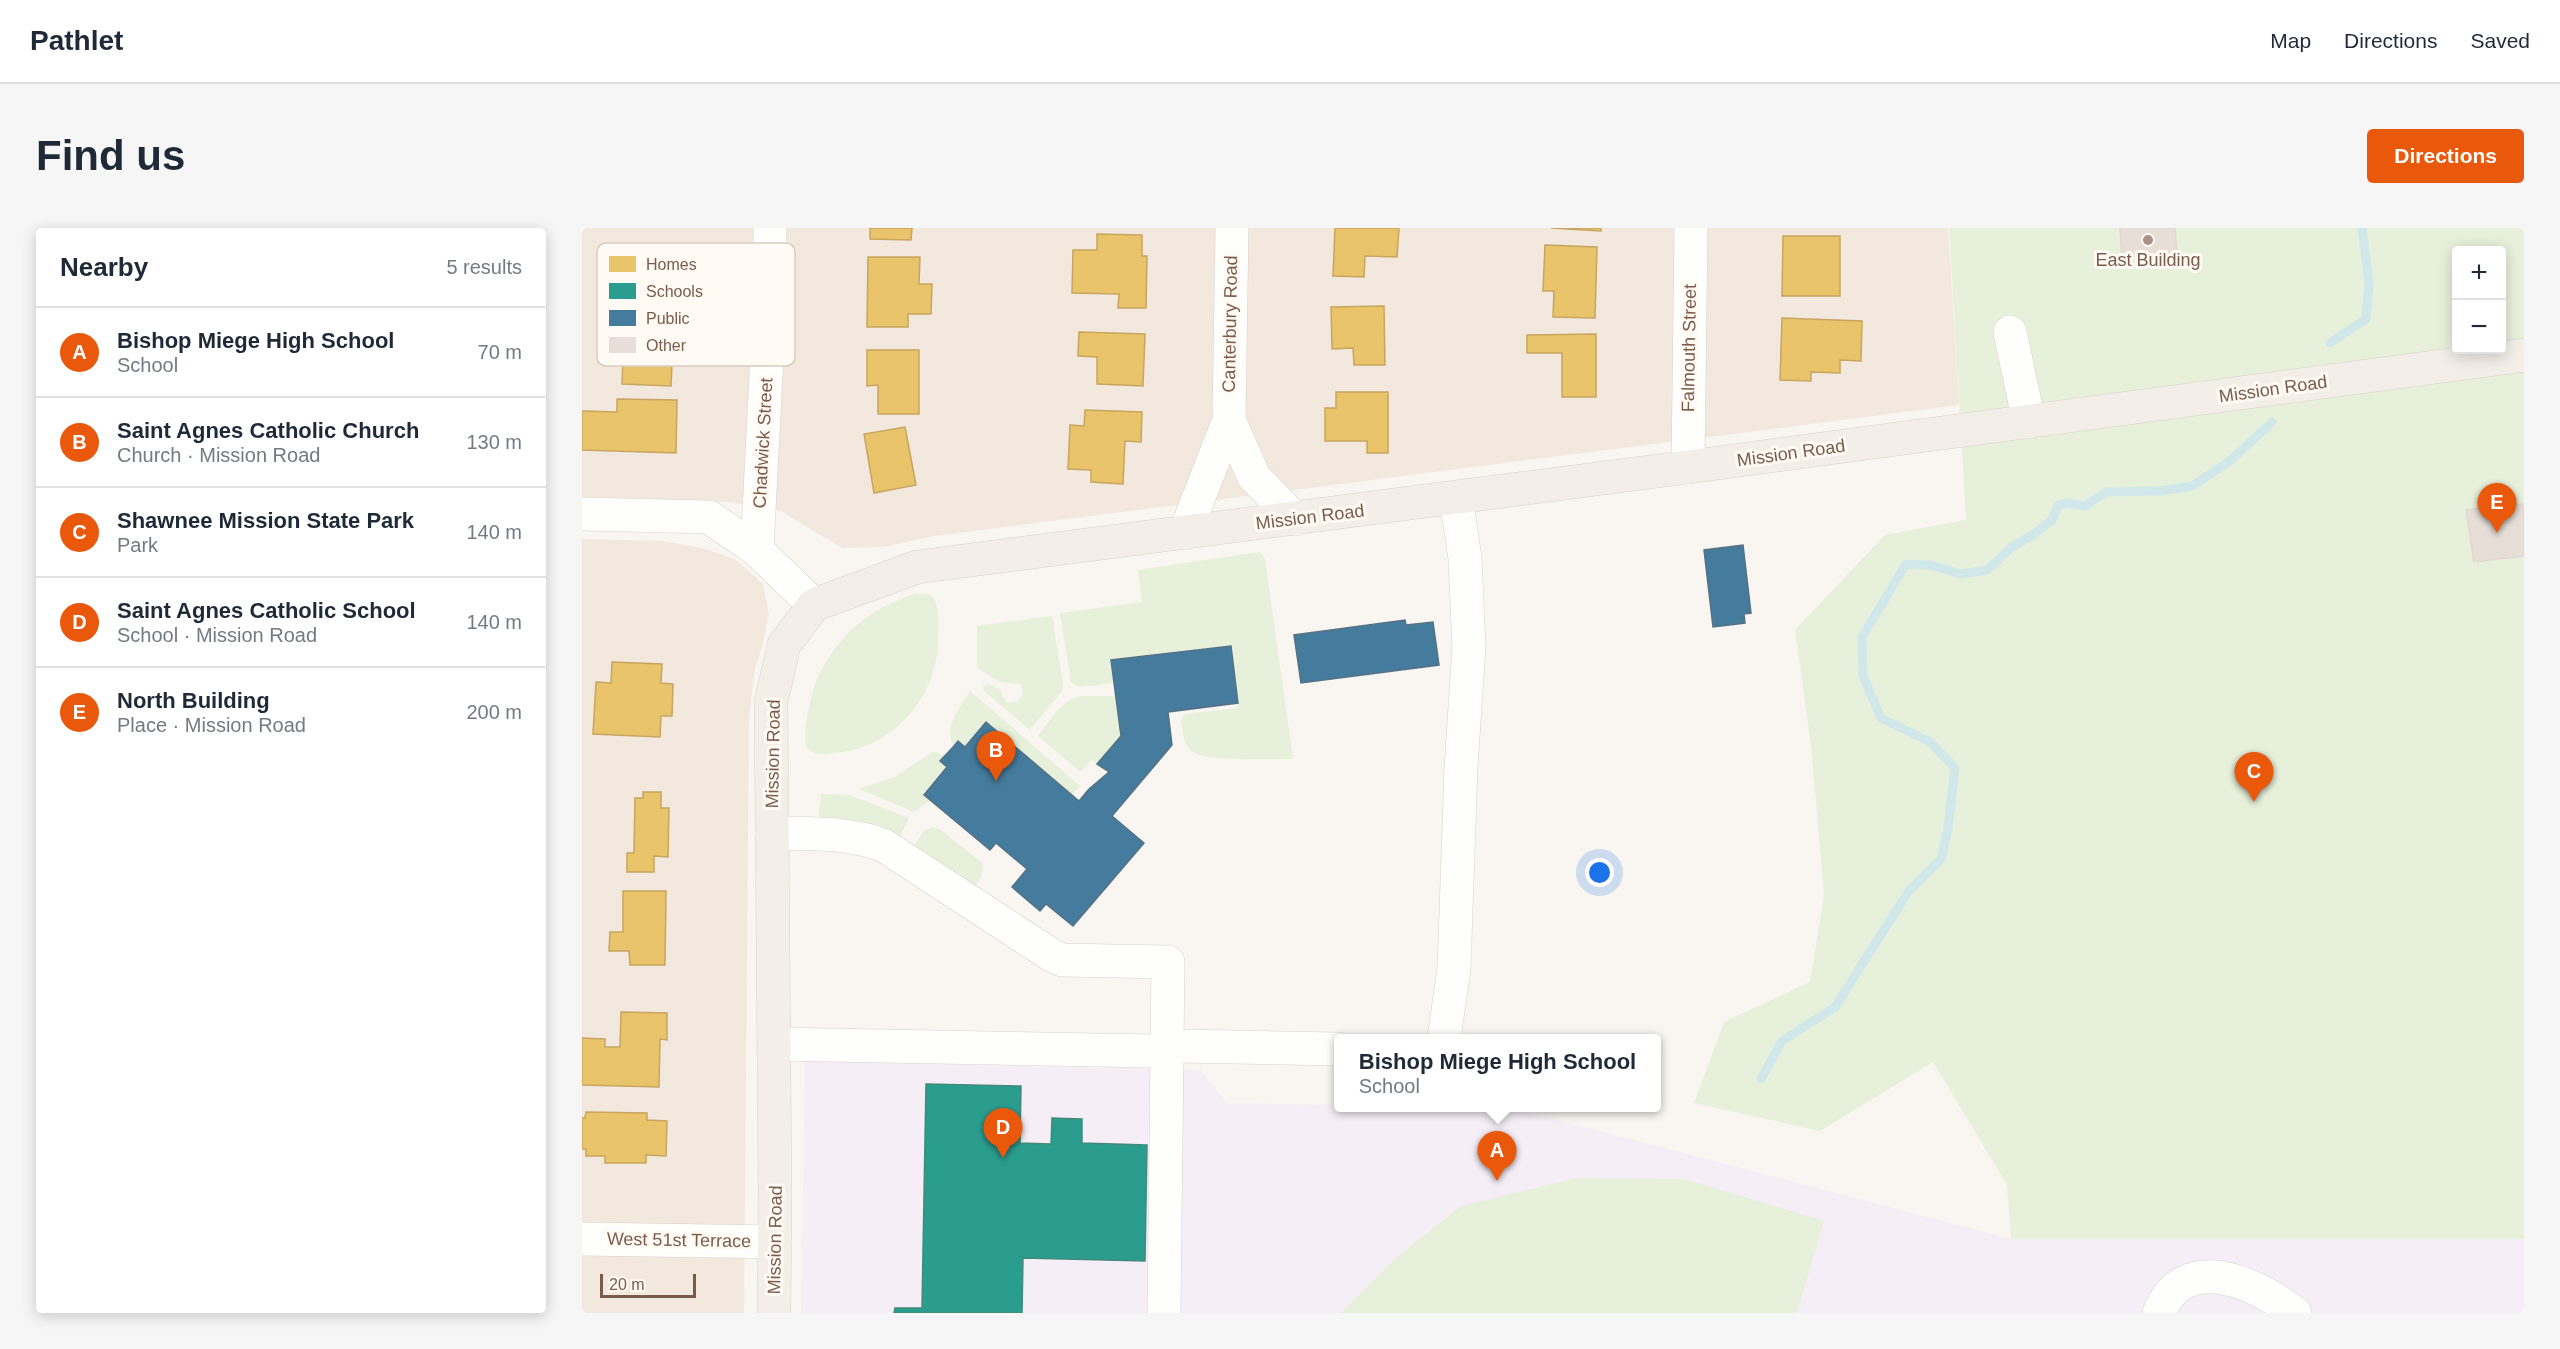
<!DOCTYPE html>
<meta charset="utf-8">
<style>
body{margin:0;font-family:Helvetica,sans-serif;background:#f6f6f7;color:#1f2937}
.controls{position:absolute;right:18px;top:18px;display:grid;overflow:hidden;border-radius:6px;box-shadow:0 3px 15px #0003}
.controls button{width:54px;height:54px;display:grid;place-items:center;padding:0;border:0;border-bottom:2px solid #e0e1e3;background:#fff;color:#1f2937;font:30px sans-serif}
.scale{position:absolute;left:18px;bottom:15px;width:96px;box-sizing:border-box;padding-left:6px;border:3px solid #7a5c4d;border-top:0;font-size:16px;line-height:21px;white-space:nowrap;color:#7a5c4d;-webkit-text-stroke:4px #fffaf3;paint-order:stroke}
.you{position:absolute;left:1018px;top:645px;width:21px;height:21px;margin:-15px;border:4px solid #fff;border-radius:50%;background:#1a73e8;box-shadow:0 0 0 9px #1a73e833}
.badge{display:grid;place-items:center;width:39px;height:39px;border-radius:50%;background:#ea580c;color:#fff;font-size:20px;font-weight:700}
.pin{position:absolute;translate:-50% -50px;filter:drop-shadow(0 2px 3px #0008)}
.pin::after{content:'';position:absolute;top:32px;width:21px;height:18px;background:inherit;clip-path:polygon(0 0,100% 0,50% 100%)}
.popup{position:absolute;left:752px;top:806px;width:327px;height:78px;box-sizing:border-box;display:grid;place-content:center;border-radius:6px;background:#fff;filter:drop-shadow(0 2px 4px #0005);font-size:20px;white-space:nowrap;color:#747a83}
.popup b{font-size:22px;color:#1f2937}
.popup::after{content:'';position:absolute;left:50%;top:100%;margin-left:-12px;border:12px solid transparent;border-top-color:#fff}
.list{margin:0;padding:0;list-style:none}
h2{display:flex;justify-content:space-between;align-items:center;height:78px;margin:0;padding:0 24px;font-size:26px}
h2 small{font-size:20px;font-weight:400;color:#747a83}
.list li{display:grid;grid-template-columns:39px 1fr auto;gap:18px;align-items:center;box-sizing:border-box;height:90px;padding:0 24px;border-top:2px solid #e0e1e3}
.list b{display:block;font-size:22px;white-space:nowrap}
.list p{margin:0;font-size:20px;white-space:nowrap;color:#747a83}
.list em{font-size:20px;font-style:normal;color:#747a83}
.map{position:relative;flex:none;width:1942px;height:1085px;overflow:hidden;border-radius:6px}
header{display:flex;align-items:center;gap:36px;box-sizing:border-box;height:84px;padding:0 30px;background:#fff;border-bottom:2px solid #e0e1e3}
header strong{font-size:28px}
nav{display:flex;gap:33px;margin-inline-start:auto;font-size:21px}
.intro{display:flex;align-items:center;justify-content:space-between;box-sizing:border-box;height:144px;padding:0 36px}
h1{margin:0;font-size:42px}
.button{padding:15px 27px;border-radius:6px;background:#ea580c;color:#fff;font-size:21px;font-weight:700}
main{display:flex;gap:36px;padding:0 36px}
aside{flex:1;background:#fff;border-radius:6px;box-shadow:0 3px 15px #0003}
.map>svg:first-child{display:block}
.residential{fill:#f2e8de}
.education{fill:#f6eef6}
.green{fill:#e7f0db;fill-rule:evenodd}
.homes{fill:#e9c46a;stroke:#c8a561;stroke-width:1.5}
.schools{fill:#2a9d8f;stroke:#428a7b;stroke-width:1.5}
.public{fill:#457b9d;stroke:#557285;stroke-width:1.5}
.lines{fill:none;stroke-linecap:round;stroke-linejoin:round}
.stream{stroke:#d0e8ea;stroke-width:9}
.building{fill:#e6ded7;stroke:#e2d8d2;stroke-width:1.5}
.minor-casing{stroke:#d7d1cb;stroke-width:34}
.major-casing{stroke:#dad1cc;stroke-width:34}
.minor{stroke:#fefefd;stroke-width:33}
.major{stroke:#f3eee8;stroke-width:33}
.poi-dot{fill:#a69286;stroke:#fffaf3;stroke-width:2}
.labels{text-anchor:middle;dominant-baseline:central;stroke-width:6;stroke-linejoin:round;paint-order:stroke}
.poi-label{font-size:18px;fill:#7a5c4d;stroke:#fffaf3}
.street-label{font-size:18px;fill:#7a5c4d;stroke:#fffaf3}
.key{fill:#fffaf3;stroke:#d7cbc1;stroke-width:1.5}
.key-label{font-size:16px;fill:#7a5c4d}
</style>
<header>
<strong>Pathlet</strong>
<nav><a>Map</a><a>Directions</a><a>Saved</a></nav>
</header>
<div class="intro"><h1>Find us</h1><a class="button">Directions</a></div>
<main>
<aside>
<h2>Nearby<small>5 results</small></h2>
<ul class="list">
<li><span class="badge">A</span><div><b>Bishop Miege High School</b><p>School</p></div><em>70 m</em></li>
<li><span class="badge">B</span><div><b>Saint Agnes Catholic Church</b><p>Church · Mission Road</p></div><em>130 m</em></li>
<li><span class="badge">C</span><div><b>Shawnee Mission State Park</b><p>Park</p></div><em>140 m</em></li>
<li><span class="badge">D</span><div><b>Saint Agnes Catholic School</b><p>School · Mission Road</p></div><em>140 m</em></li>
<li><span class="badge">E</span><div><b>North Building</b><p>Place · Mission Road</p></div><em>200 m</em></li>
</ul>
</aside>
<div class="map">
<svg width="1942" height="1085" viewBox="0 0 1942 1085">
<rect width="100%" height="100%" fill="#f9f5f0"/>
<path class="residential" d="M 0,0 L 1366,0 L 1377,177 L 352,308 L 301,319 L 260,320 L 199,283 L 147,274 L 0,269 Z
M 0,311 L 80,313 L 124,321 L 154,332 L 181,356 L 187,386 L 181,416 L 173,440 L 167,488 L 162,1085 L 0,1085 Z"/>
<path class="education" d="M 223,833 L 619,842 L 644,875 L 756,877 L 756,880 L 930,880 L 1429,1011 L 1942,1011 L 1942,1085 L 219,1085 Z"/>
<path class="green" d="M 1367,0 L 1942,0 L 1942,1011 L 1429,1011 L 1425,957 L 1351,834 L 1238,903 L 1112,875 L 1142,794 L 1228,754 L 1242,667 L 1229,517 L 1213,402 L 1303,307 L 1384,292 ZM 1874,22 L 1920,22 L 1920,122 L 1874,122 Z
M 678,324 L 683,331 L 711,531 C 691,531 621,534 609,523 C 601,516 601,502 599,492 L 603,486 L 656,480 L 648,418 L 530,432 L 532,455 L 497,459 L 489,454 L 478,385 L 560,374 L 556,342 Z
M 335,365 L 350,368 C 358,379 356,395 356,408 C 358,466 312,521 252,525 C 244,526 233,528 226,521 C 218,512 230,462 235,451 C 259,403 286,382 335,365 Z
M 470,388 L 481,455 L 480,463 L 448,502 L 402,463 L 401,459 L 407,456 L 418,462 L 425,475 L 435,474 L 441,467 L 439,456 L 418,454 L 395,440 L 395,398 Z
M 388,463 L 498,558 L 490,567 L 404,495 L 383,519 L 376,513 L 372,518 C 360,500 379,478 388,463 Z
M 502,468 L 534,468 L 539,508 L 515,536 L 510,531 L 500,543 L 497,543 L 456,508 C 468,493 481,469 502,468 Z
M 350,524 L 354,524 L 363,529 L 365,539 L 349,572 L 332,584 L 277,561 L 313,549 Z
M 239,566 L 267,567 L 327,590 L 316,613 L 236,594 Z
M 352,599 L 359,602 L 401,636 L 400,647 L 393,660 L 331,619 L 343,602 Z
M 995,950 L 1103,951 L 1242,993 L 1215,1085 L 759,1085 L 816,1028 L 879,978 Z"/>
<path class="homes" d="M 288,0 L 330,0 L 329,12 L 288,11 Z
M 753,0 L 817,0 L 815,29 L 783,28 L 782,49 L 751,48 Z
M 969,0 L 1019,0 L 1019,3 Z
M 515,6 L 560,7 L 560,28 L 565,28 L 564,80 L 536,80 L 537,66 L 490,65 L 491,22 L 515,22 Z
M 1201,8 L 1258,8 L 1258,68 L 1200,68 Z
M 963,17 L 1015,19 L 1013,90 L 971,89 L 972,63 L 961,63 Z
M 29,21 L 91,22 L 92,69 L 51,69 L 51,43 L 30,41 Z
M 286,29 L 338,29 L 337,56 L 350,56 L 349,86 L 326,86 L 326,99 L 285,99 Z
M 802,78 L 803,137 L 772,137 L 771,120 L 750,121 L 749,79 Z
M 44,89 L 92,91 L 89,158 L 40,156 L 41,129 L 28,129 L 29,108 L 43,109 Z
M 1200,90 L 1280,93 L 1279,133 L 1258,132 L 1258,145 L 1229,144 L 1229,153 L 1198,152 Z
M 497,104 L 563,106 L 561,158 L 515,156 L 515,129 L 496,128 Z
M 1014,106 L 1014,169 L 980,169 L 980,125 L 945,125 L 945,107 Z
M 285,122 L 337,122 L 337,186 L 296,186 L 296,157 L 285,158 Z
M 754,164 L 806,164 L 806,225 L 785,225 L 785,213 L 743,213 L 743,180 L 754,180 Z
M 35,171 L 95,172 L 94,225 L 0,222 L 0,183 L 35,184 Z
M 503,182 L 560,184 L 559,214 L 543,213 L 541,256 L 509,254 L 509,242 L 486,241 L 488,197 L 502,198 Z
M 323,199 L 334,257 L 292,265 L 282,206 Z
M 30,434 L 80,436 L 79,455 L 91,456 L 90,488 L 79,488 L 78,509 L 11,506 L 14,454 L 29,455 Z
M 61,564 L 79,564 L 79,580 L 87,580 L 86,629 L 72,628 L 72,644 L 45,644 L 45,625 L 52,625 L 53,570 L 61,570 Z
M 41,663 L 84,663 L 83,737 L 48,737 L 47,723 L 27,723 L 28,704 L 41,704 Z
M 39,784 L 85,785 L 85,812 L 78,811 L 77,859 L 0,857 L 0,810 L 23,811 L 23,819 L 38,819 Z
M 4,884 L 65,885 L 65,892 L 85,893 L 84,928 L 64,927 L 64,935 L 23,935 L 23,928 L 4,928 L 4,921 L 0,921 L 0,890 L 3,890 Z"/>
<path class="schools" d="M 344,856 L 439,858 L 438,915 L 469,916 L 470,890 L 500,891 L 500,915 L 565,917 L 563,1033 L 441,1030 L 440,1085 L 312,1085 L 313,1080 L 340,1080 Z"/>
<path class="public" d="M 1161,317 L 1169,385 L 1162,386 L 1163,395 L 1131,399 L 1122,322 Z
M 823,392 L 824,397 L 851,394 L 857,437 L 719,455 L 712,407 Z
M 649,418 L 656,475 L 586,484 L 590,517 L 530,588 L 562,615 L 491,698 L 464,676 L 458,683 L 430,659 L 445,641 L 414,615 L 408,622 L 342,567 L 365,539 L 358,533 L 372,518 L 376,513 L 383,519 L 404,494 L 497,573 L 507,561 L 527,544 L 515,536 L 539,508 L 529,432 Z"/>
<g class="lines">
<path class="stream" d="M 1748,115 L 1784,91 L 1787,55 L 1780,0
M 1179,851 L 1200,813 L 1253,779 L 1326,664 L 1359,631 L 1366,600 L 1373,540 L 1348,514 L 1299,490 L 1281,448 L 1280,409 L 1324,336 L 1349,337 L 1379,346 L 1405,342 L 1430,319 L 1451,307 L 1470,292 L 1476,277 L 1485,275 L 1503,278 L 1524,264 L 1577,263 L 1610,258 L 1648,233 L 1690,194"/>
</g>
<path class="building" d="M 1538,0 L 1593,0 L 1595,24 L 1540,31 Z
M 1942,276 L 1942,328 L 1892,334 L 1884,282 Z"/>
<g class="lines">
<defs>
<path id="minor" d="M 1428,104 L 1447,194
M 647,192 L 672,249 L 713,291
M 1106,239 L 1109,0
M 0,286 L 127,289 L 175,322 L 232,377
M 603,305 L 647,192 L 650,0
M 175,322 L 187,89 L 188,0
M 190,605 C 229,606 265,604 301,617 L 471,728 L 480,732 L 586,734 L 582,1085
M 862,810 L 872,741 L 879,539 L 887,419 L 883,330 L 874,270
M 193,816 L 567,823 L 599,818 L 756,821
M 0,1011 L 193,1014
M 1577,1085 C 1603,1021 1673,1055 1713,1085"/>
<path id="major" d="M 192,1085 L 193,966 L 189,474 L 202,417 L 232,377 L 335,339 L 1106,239 L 1942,127"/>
</defs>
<use href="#minor" class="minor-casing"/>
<use href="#major" class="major-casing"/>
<use href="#minor" class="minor"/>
<use href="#major" class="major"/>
</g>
<circle class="poi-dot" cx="1566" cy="12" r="6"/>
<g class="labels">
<g class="poi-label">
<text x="1566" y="32">East Building</text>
</g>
<g class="street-label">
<text transform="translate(648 96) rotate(-89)">Canterbury Road</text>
<text transform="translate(1107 120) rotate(-89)">Falmouth Street</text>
<text transform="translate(1691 161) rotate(-8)">Mission Road</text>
<text transform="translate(181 215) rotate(-87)">Chadwick Street</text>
<text transform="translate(1209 225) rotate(-8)">Mission Road</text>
<text transform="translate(728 289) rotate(-7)">Mission Road</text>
<text transform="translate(191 526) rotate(-89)">Mission Road</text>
<text transform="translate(97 1012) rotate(1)">West 51st Terrace</text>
<text transform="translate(193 1012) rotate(-89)">Mission Road</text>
</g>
</g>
<rect x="15" y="15" width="198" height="123" rx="9" class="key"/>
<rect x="27" y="28" width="27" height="16" fill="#e9c46a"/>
<rect x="27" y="55" width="27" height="16" fill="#2a9d8f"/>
<rect x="27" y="82" width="27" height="16" fill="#457b9d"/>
<rect x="27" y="109" width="27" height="16" fill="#e6ded7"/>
<g class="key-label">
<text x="64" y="42">Homes</text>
<text x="64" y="69">Schools</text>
<text x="64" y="96">Public</text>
<text x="64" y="123">Other</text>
</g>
</svg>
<div class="controls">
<button>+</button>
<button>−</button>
</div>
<div class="scale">20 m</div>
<div class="you"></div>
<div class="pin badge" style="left:915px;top:953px">A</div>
<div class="popup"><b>Bishop Miege High School</b>School</div>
<div class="pin badge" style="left:414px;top:553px">B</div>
<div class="pin badge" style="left:1672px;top:574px">C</div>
<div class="pin badge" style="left:421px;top:930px">D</div>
<div class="pin badge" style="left:1915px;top:305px">E</div>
</div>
</main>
